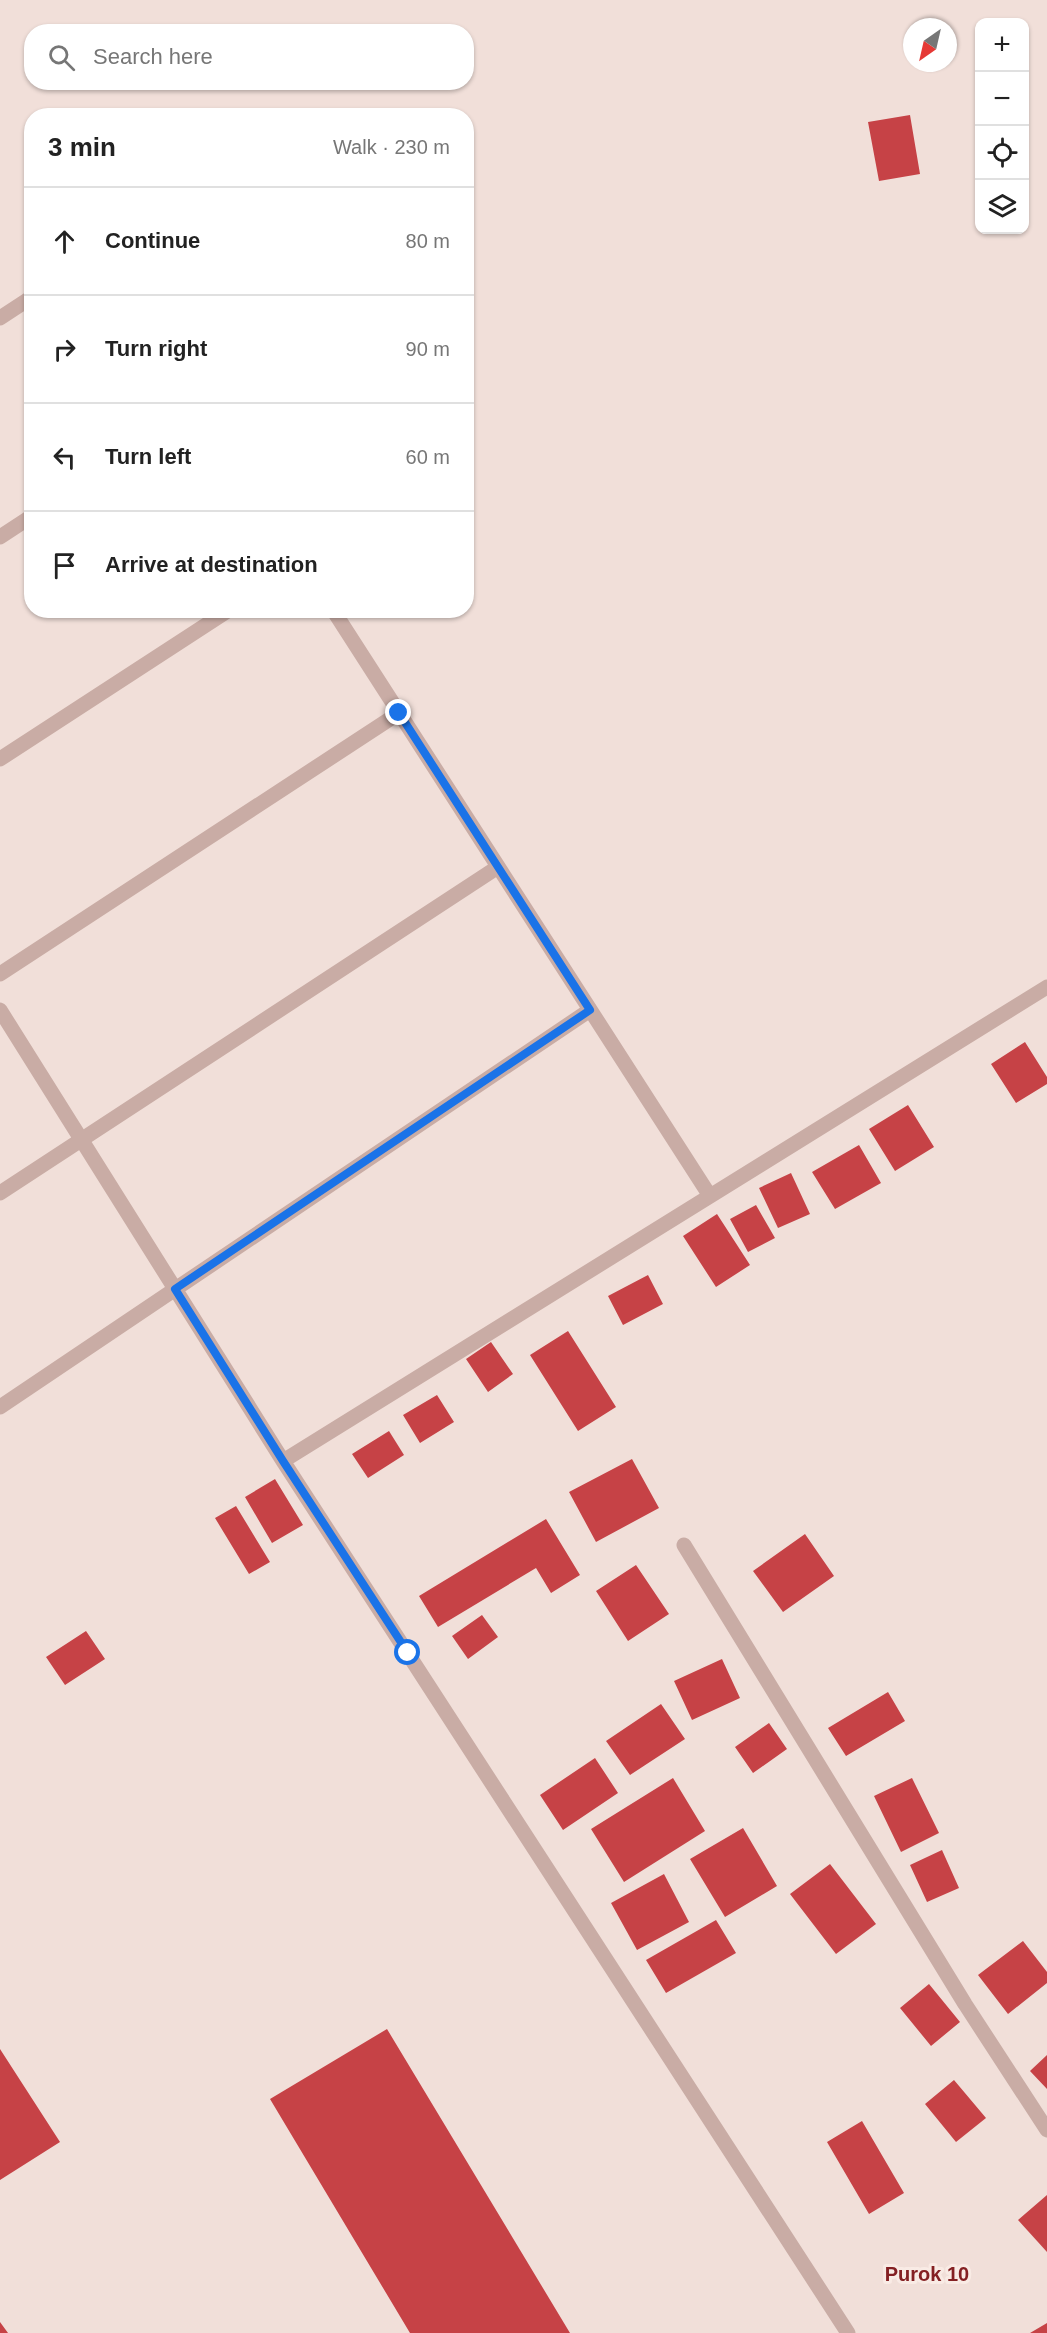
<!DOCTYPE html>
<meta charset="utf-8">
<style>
body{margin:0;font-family:Helvetica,sans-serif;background:#f6f6f6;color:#222}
.controls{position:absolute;right:18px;top:18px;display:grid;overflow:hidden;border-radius:12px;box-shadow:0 2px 4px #0004}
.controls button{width:54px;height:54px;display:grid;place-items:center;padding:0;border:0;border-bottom:2px solid #e0e0e0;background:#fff;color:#222;font:30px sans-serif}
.compass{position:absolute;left:903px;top:18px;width:54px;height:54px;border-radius:50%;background:#fff;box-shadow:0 2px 4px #0004;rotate:214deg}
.stop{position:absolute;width:18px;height:18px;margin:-14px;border:4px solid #1a73e8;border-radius:50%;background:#fff}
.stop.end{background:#1a73e8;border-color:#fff;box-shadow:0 2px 6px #0008}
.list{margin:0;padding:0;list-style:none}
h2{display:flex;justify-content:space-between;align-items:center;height:78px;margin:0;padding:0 24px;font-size:26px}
h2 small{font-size:20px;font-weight:400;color:#767676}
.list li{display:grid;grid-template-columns:39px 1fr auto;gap:18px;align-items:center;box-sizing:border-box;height:108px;padding:0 24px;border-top:2px solid #e0e0e0}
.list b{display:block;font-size:22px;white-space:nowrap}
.list em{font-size:20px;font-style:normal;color:#767676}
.icon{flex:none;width:33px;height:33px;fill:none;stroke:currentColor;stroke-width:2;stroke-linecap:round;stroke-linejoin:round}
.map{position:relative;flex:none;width:1047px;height:2333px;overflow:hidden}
.search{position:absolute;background:#fff;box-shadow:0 2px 4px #0004;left:24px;top:24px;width:450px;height:66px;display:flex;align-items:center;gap:15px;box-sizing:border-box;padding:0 21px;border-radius:24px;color:#767676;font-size:22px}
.panel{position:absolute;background:#fff;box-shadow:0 2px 4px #0004;left:24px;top:108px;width:450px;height:510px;border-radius:24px}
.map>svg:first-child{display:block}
.building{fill:#c64246}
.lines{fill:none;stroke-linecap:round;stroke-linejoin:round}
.minor{stroke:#c9aca5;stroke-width:15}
.route{stroke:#1a73e8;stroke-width:8}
.labels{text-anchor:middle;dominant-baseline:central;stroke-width:6;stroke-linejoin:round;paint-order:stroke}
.neighbourhood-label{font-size:20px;font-weight:bold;fill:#842023;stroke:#f9ebe5}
</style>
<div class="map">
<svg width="1047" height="2333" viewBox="0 0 1047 2333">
<rect width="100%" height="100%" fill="#f1dfd9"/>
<path class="building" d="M 910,115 L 920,174 L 879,181 L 868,122 Z
M 1025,1042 L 1047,1077 L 1047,1084 L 1016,1103 L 991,1064 Z
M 908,1105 L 934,1147 L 895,1171 L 869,1129 Z
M 859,1145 L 881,1183 L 835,1209 L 812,1172 Z
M 791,1173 L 810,1214 L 778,1228 L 759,1188 Z
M 756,1205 L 775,1238 L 748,1252 L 730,1219 Z
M 717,1214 L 750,1265 L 716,1287 L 683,1236 Z
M 648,1275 L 663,1304 L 623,1325 L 608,1296 Z
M 568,1331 L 616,1407 L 578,1431 L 530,1355 Z
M 491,1342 L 513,1374 L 488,1392 L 466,1359 Z
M 437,1395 L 454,1422 L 420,1443 L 403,1415 Z
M 389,1431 L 404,1455 L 368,1478 L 352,1454 Z
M 632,1459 L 659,1508 L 596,1542 L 569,1492 Z
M 275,1479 L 303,1525 L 272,1543 L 245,1497 Z
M 236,1506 L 270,1562 L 249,1574 L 215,1518 Z
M 546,1519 L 580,1575 L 551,1593 L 536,1568 L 438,1627 L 419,1596 Z
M 805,1534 L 834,1576 L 783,1612 L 753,1571 Z
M 636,1565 L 669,1614 L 628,1641 L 596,1591 Z
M 482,1615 L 498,1637 L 468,1659 L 452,1636 Z
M 86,1631 L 105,1659 L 65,1685 L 46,1657 Z
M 722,1659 L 740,1698 L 692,1720 L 674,1681 Z
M 888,1692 L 905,1721 L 846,1756 L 828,1728 Z
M 661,1704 L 685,1739 L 630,1775 L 606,1741 Z
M 769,1723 L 787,1749 L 753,1773 L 735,1747 Z
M 595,1758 L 618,1793 L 563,1830 L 540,1795 Z
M 673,1778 L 705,1831 L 624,1882 L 591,1829 Z
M 912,1778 L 939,1833 L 901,1852 L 874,1796 Z
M 743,1828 L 777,1886 L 725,1917 L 690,1859 Z
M 942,1850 L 959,1888 L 927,1902 L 910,1865 Z
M 830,1864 L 876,1924 L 836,1954 L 790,1894 Z
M 664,1874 L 689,1922 L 637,1950 L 611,1903 Z
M 716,1920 L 736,1953 L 666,1993 L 646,1960 Z
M 1023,1941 L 1047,1972 L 1047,1983 L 1008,2014 L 978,1975 Z
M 929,1984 L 960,2022 L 931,2046 L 900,2008 Z
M 387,2029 L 570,2333 L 410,2333 L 270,2099 Z
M 0,2049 L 60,2142 L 0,2180 Z
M 1047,2055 L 1047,2089 L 1030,2071 Z
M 954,2080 L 986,2118 L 956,2142 L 925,2104 Z
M 862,2121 L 904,2193 L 869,2214 L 827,2142 Z
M 1047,2195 L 1047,2252 L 1018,2220 Z
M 0,2322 L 8,2333 L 0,2333 Z
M 1047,2323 L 1047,2333 L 1030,2333 Z"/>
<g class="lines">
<path class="minor" d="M 0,318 L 32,297
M 0,537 L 32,516
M 333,610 L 710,1196
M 0,759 L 229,610
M 0,974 L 399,713
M 0,1010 L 283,1461 L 848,2333
M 0,1193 L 498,867
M 0,1407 L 590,1010
M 283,1461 L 1047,987
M 684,1545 L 965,2004 L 1047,2130"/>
</g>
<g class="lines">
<path class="route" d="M 399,713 L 590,1010 L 175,1289 L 283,1461 L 408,1653"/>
</g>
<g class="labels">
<g class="neighbourhood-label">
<text x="927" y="2274">Purok 10</text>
</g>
</g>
</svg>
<div class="controls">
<button>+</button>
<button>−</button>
<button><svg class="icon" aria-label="locate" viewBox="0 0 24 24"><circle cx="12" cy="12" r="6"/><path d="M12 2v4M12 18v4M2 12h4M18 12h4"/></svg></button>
<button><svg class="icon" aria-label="layers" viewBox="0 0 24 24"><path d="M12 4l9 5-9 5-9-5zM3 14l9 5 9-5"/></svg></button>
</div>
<svg class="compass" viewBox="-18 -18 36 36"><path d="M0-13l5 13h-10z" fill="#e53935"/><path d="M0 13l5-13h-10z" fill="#767676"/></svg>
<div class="stop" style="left:408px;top:1653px"></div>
<div class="stop end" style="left:399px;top:713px"></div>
<div class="search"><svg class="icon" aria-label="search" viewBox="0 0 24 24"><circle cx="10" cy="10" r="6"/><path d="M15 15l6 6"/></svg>Search here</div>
<section class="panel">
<h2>3 min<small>Walk · 230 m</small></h2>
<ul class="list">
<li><svg class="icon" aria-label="ahead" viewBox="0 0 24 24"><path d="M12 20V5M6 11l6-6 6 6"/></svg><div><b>Continue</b></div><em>80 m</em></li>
<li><svg class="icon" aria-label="right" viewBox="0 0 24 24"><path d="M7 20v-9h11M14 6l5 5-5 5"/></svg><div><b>Turn right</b></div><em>90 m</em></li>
<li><svg class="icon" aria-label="left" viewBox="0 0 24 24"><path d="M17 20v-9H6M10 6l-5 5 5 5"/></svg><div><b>Turn left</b></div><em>60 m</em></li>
<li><svg class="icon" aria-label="arrive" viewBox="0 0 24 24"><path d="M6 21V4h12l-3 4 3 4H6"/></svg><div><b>Arrive at destination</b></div></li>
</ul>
</section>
</div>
